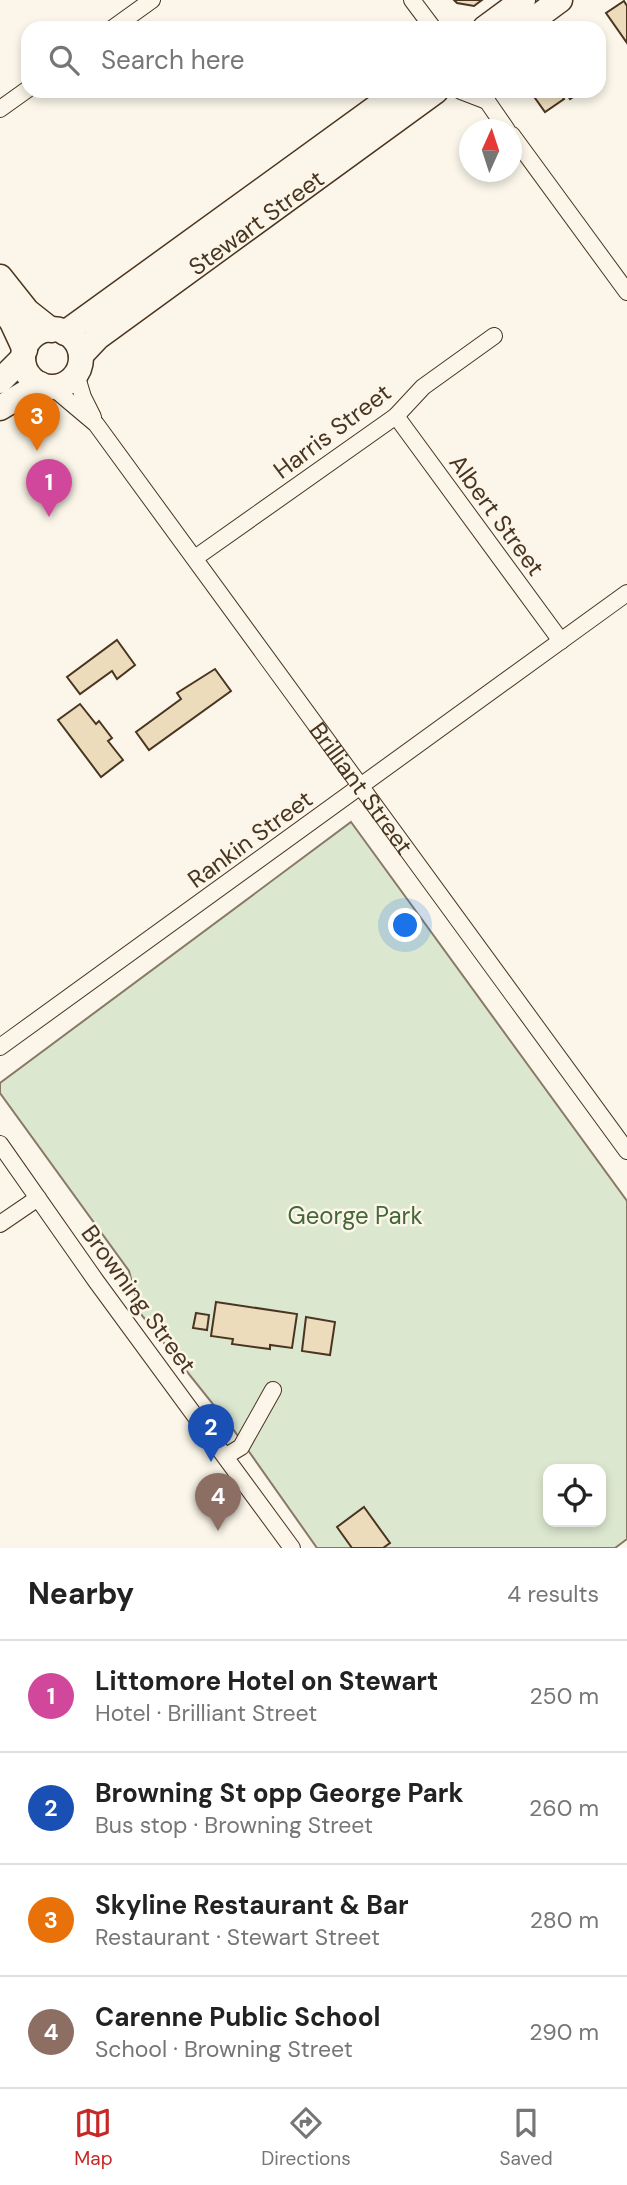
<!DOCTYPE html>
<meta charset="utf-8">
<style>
body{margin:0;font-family:"DM Sans",sans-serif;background:#f2f2f2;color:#222}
.controls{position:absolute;right:21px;bottom:21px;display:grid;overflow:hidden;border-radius:14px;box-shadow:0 4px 10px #0003}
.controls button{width:63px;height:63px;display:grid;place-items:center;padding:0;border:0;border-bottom:2px solid #e0e0e0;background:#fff;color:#222;font:35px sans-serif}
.compass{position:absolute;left:459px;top:119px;width:63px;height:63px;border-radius:50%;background:#fff;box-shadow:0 4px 10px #0003;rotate:3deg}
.you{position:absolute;left:406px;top:926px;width:24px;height:24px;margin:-18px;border:5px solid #fff;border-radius:50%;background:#1a73e8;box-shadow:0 0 0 10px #1a73e833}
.badge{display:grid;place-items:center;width:46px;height:46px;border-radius:50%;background:#c62828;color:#fff;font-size:23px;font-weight:700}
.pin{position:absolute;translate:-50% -58px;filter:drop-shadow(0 2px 4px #0008)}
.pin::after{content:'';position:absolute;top:37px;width:24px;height:21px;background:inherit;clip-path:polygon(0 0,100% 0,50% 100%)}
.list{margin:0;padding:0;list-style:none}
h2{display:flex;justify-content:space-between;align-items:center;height:91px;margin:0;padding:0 28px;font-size:30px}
h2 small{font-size:23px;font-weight:400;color:#767676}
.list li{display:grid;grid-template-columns:46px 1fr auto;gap:21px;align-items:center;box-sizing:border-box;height:112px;padding:0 28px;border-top:2px solid #e0e0e0}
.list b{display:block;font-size:26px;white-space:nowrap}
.list p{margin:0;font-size:23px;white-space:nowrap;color:#767676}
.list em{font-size:23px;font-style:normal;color:#767676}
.icon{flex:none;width:38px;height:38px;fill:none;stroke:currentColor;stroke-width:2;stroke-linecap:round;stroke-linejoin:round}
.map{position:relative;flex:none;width:627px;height:1548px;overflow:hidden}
.search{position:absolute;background:#fff;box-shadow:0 4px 10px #0003;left:21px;right:21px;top:21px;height:77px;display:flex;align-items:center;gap:18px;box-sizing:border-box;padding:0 24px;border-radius:21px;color:#767676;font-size:26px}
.sheet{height:539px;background:#fff}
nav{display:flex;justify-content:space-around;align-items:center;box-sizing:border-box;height:98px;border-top:2px solid #e0e0e0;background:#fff;font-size:19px;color:#767676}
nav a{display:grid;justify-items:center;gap:4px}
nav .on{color:#c62828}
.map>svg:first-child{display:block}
.green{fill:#dce7d0;stroke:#887966;stroke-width:2;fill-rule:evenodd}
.building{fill:#ecdcbc;stroke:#4a3520;stroke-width:2}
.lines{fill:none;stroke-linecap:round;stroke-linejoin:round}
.minor-casing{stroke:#4a3520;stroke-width:18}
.highway-casing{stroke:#4a3520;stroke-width:27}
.minor{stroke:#fbf6e9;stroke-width:16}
.highway{stroke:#fbf6e9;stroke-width:24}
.labels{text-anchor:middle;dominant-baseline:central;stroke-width:5;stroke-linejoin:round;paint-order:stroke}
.street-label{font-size:24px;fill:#4a3520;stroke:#fbf6e9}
.park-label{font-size:24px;fill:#436837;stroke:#fbf6e9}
</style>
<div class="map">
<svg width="627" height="1548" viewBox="0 0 627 1548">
<rect width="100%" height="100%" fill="#fbf6e9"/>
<path class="green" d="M 351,822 L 627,1201 L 627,1539 L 615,1548 L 317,1548 L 233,1429 L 140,1313 L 129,1271 L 0,1093 L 0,1083 ZM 548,1469 L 601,1469 L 601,1522 L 548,1522 Z"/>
<path class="building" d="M 454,0 L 482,0 L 474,6 L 457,3 Z
M 624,1 L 627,6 L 627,43 L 606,13 Z
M 545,91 L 558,91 L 564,99 L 545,112 L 535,98 Z
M 565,91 L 582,91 L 570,99 Z
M 117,640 L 135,665 L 117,679 L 112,671 L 80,694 L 67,677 Z
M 215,669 L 231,691 L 149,750 L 136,732 L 181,699 L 177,693 Z
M 80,704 L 96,724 L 99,721 L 112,738 L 108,741 L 123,760 L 101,777 L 58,720 Z
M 216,1302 L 297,1314 L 292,1348 L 270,1345 L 270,1349 L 232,1344 L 233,1339 L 211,1336 Z
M 196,1313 L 209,1315 L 207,1330 L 193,1328 Z
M 306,1317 L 335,1322 L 330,1355 L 302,1351 Z
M 364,1507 L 390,1543 L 383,1548 L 352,1548 L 337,1527 Z"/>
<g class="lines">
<defs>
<g id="minor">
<path d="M 412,0 L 433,28"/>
<path d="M 113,28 L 152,0"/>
<path d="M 461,91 L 487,101 L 486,91"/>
<path d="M 487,101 L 507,130"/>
<path d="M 0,109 L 28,89"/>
<path d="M 512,135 L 627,292"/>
<path d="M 76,374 L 83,397 L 93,417"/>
<path id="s1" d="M 52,387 L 96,424 L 627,1151"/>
<path d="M 396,416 L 561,641"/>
<path d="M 195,558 L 396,416 L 423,387 L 494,336"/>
<path d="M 0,1047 L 627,593"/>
<path d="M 0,1144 L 96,1281 L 292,1548"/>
<path d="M 0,1224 L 38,1198"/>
<path d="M 226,1456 L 241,1447 L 273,1390"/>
</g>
<g id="highway">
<path d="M 485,28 L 523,0"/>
<path d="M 522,28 L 560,0"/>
<path d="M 0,277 L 27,311 L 51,330"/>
<path d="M 0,305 L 12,322 L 25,350"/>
<circle cx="52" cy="358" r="29"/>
<path d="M 65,333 L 399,91"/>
<path id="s2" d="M 81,355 L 98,337 L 436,91"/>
<path d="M 0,381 L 23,358"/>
<path d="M 0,408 L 40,384"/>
</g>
</defs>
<use href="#minor" class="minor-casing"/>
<use href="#highway" class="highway-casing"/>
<use href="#minor" class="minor"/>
<use href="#highway" class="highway"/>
</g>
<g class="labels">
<g class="street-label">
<text stroke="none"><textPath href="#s2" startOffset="220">Stewart Street</textPath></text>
<text transform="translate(332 431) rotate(-37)">Harris Street</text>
<text transform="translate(497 515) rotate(54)">Albert Street</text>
<text stroke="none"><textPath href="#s1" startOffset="508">Brilliant Street</textPath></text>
<text transform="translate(250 839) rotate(-36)">Rankin Street</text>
<text transform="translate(139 1299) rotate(54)">Browning Street</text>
</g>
<g class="park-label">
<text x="355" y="1215">George Park</text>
</g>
</g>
</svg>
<div class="controls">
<button><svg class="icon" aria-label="locate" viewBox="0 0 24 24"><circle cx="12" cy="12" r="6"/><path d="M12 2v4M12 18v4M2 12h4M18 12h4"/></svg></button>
</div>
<svg class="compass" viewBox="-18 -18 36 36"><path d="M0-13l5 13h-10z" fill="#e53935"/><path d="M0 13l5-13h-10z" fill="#767676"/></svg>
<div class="you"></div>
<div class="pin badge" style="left:49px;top:517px;background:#d1479c">1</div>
<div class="pin badge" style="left:211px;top:1462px;background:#1a4fb4">2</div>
<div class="pin badge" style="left:37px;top:451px;background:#e8710a">3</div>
<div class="pin badge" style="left:218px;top:1531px;background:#8d6e63">4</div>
<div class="search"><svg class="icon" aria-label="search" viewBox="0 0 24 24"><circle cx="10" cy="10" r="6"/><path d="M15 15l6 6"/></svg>Search here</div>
</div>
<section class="sheet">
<h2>Nearby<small>4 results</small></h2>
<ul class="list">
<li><span class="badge" style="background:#d1479c">1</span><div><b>Littomore Hotel on Stewart</b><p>Hotel · Brilliant Street</p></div><em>250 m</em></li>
<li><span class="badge" style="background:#1a4fb4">2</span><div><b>Browning St opp George Park</b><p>Bus stop · Browning Street</p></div><em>260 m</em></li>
<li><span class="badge" style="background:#e8710a">3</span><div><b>Skyline Restaurant &amp; Bar</b><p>Restaurant · Stewart Street</p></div><em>280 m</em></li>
<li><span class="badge" style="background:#8d6e63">4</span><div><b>Carenne Public School</b><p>School · Browning Street</p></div><em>290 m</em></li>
</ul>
</section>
<nav>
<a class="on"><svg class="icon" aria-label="map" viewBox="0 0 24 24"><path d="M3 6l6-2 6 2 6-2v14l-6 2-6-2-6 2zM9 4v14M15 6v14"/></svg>Map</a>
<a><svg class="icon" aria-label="directions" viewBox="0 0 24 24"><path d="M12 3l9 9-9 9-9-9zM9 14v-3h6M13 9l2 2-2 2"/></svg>Directions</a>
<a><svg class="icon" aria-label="saved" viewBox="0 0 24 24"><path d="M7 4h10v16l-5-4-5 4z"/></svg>Saved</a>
</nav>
